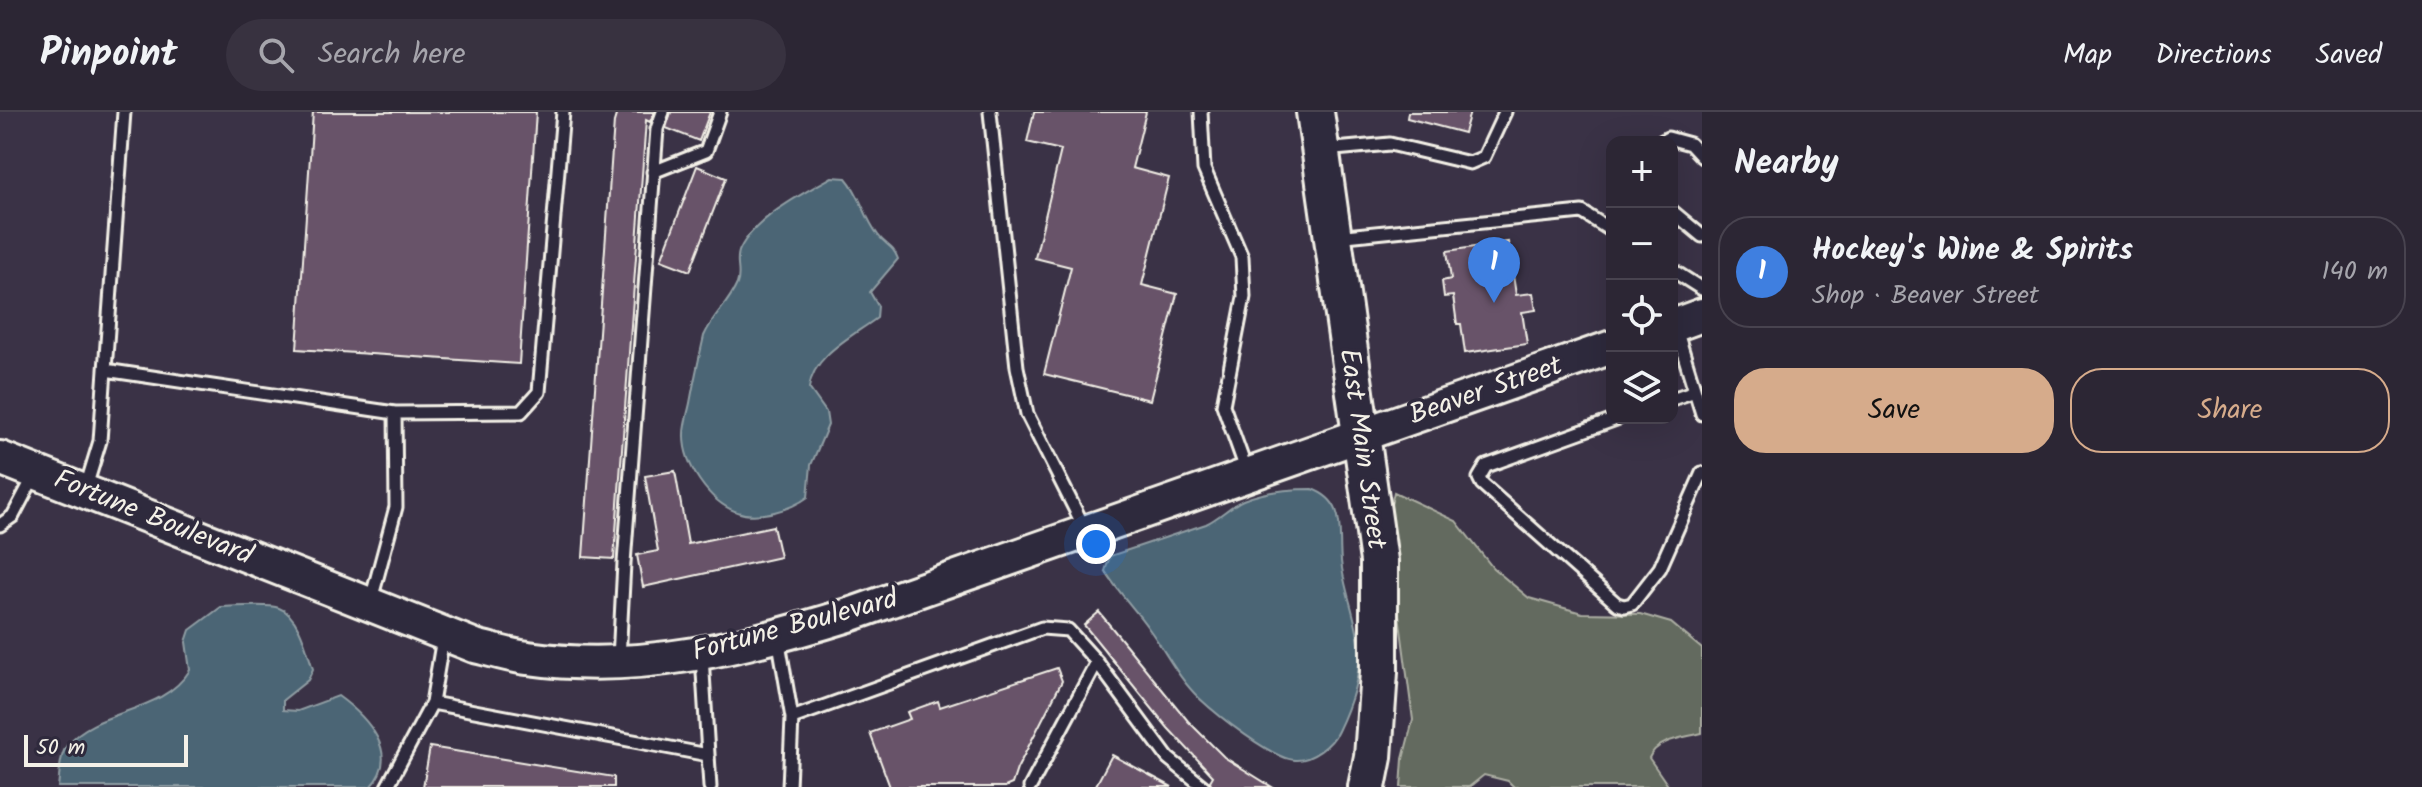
<!DOCTYPE html>
<meta charset="utf-8">
<style>
body{margin:0;font-family:Kalam,sans-serif;background:#383240;color:#f1f3f6}
.controls{position:absolute;right:24px;top:24px;display:grid;overflow:hidden;border-radius:16px;box-shadow:0 8px 32px #0002}
.controls button{width:72px;height:72px;display:grid;place-items:center;padding:0;border:0;border-bottom:2px solid #48434f;background:#2c2634;color:#f1f3f6;font:40px sans-serif}
.scale{position:absolute;left:24px;bottom:20px;width:164px;box-sizing:border-box;padding-left:8px;border:4px solid #f4f1e8;border-top:0;font-size:22px;line-height:28px;white-space:nowrap;color:#f4f1e8;-webkit-text-stroke:6px #2f2a3d;paint-order:stroke}
.you{position:absolute;left:1096px;top:432px;width:28px;height:28px;margin:-20px;border:6px solid #fff;border-radius:50%;background:#1a73e8;box-shadow:0 0 0 12px #1a73e833}
.badge{display:grid;place-items:center;width:52px;height:52px;border-radius:50%;background:#d6ab8b;color:#fff;font-size:26px;font-weight:700}
.pin{position:absolute;translate:-50% -66px;filter:drop-shadow(0 2px 4px #0008)}
.pin::after{content:'';position:absolute;top:42px;width:28px;height:24px;background:inherit;clip-path:polygon(0 0,100% 0,50% 100%)}
.list{margin:0;padding:0;list-style:none}
h2{display:flex;justify-content:space-between;align-items:center;height:104px;margin:0;padding:0 32px;font-size:34px}
h2 small{font-size:26px;font-weight:400;color:#a6a5ac}
.list li{display:grid;grid-template-columns:52px 1fr auto;gap:24px;align-items:center;box-sizing:border-box;height:112px;margin:0 16px 16px;padding:0 16px;border:2px solid #48434f;border-radius:32px}
.list b{display:block;font-size:30px;white-space:nowrap}
.list p{margin:0;font-size:26px;white-space:nowrap;color:#a6a5ac}
.list em{font-size:26px;font-style:normal;color:#a6a5ac}
.actions{display:flex;gap:16px;padding:24px 32px}
.actions a{flex:1;padding:18px 0;border:2px solid #d6ab8b;border-radius:32px;text-align:center;font-size:28px;color:#d6ab8b}
.actions .main{background:#d6ab8b;color:#111}
.icon{flex:none;width:44px;height:44px;fill:none;stroke:currentColor;stroke-width:2;stroke-linecap:round;stroke-linejoin:round}
.map{position:relative;flex:none;width:1702px;height:675px;overflow:hidden}
header{display:flex;align-items:center;gap:48px;box-sizing:border-box;height:112px;padding:0 40px;background:#2c2634;border-bottom:2px solid #48434f}
header strong{font-size:38px}
nav{display:flex;gap:44px;margin-inline-start:auto;font-size:28px}
.search{width:560px;height:72px;background:#383240;display:flex;align-items:center;gap:20px;box-sizing:border-box;padding:0 28px;border-radius:44px;color:#a6a5ac;font-size:30px}
main{display:flex}
aside{flex:1;background:#2c2634}
.map>svg:first-child{display:block}
.green{fill:#636a5e;stroke:#acaea3;stroke-width:2}
.water{fill:#4c6575;stroke:#8f9da3;stroke-width:2}
.building{fill:#685369;stroke:#f4f1e8;stroke-width:2}
.lines{fill:none;stroke-linecap:round;stroke-linejoin:round}
.lane-casing{stroke:#f4f1e8;stroke-width:17}
.secondary-casing{stroke:#f4f1e8;stroke-width:38}
.primary-casing{stroke:#f4f1e8;stroke-width:42}
.lane{stroke:#2f2a3d;stroke-width:11}
.secondary{stroke:#2f2a3d;stroke-width:32}
.primary{stroke:#2f2a3d;stroke-width:36}
.labels{text-anchor:middle;dominant-baseline:central;stroke-width:7;stroke-linejoin:round;paint-order:stroke}
.street-label{font-size:28px;fill:#f4f1e8;stroke:#2f2a3d}
</style>
<header>
<strong>Pinpoint</strong>
<div class="search"><svg class="icon" aria-label="search" viewBox="0 0 24 24"><circle cx="10" cy="10" r="6"/><path d="M15 15l6 6"/></svg>Search here</div>
<nav><a>Map</a><a>Directions</a><a>Saved</a></nav>
</header>
<main>
<div class="map">
<svg width="1702" height="675" viewBox="0 0 1702 675">
<rect width="100%" height="100%" fill="#3a3246"/>
<filter id="ink" filterUnits="userSpaceOnUse"><feTurbulence type="fractalNoise" baseFrequency=".0125" numOctaves="2"/><feDisplacementMap in="SourceGraphic" scale="16" xChannelSelector="R" yChannelSelector="G"/><feConvolveMatrix kernelMatrix="1 2 1 2 8 2 1 2 1" color-interpolation-filters="sRGB"/></filter>
<g filter="url(#ink)">
<path class="green" d="M 1394,380 L 1456,409 L 1493,456 L 1529,486 L 1582,501 L 1640,502 L 1671,511 L 1702,537 L 1702,621 C 1684,626 1657,627 1649,646 L 1669,675 L 1514,675 L 1508,669 L 1484,663 L 1469,675 L 1401,675 L 1403,647 L 1413,608 L 1395,472 L 1396,441 L 1387,410 Z"/>
<path class="water" d="M 832,65 L 846,66 C 861,83 864,105 878,123 C 886,134 893,133 898,147 L 870,180 L 878,194 L 877,206 C 853,224 813,243 809,276 L 826,300 L 828,313 L 811,353 L 808,385 C 792,397 758,408 737,400 C 709,390 683,352 684,322 C 684,312 688,301 690,291 C 694,269 699,246 704,224 C 712,205 729,191 737,172 C 742,160 734,149 740,137 C 755,106 803,81 832,65 Z
M 1312,377 C 1347,390 1338,418 1341,449 C 1344,477 1356,504 1359,532 C 1362,560 1350,594 1338,619 C 1332,633 1311,649 1295,648 C 1272,647 1216,602 1199,586 C 1178,566 1166,540 1149,517 C 1135,497 1118,480 1105,459 L 1110,444 L 1206,412 C 1219,406 1230,394 1243,388 C 1265,379 1289,377 1312,377 Z
M 221,495 C 235,495 267,491 279,496 C 299,503 307,539 313,557 L 308,568 L 283,588 L 283,598 L 298,599 L 338,584 C 367,605 402,642 370,675 L 58,675 C 60,662 59,643 68,632 C 97,596 162,603 190,558 L 186,530 L 190,518 Z"/>
<path class="building" d="M 313,0 L 536,0 L 519,252 L 297,237 Z
M 617,0 L 654,0 L 650,10 L 646,8 L 614,447 L 583,445 L 614,10 Z
M 671,0 L 710,0 L 699,29 L 666,16 Z
M 1034,0 L 1146,0 L 1132,56 L 1169,66 L 1142,173 L 1177,182 L 1150,288 L 1044,262 L 1071,155 L 1035,146 L 1061,38 L 1027,30 Z
M 1408,0 L 1470,0 L 1464,21 L 1407,6 Z
M 697,54 L 726,66 L 690,159 L 661,148 Z
M 1508,130 L 1516,183 L 1533,181 L 1536,198 L 1522,200 L 1527,232 L 1465,241 L 1461,212 L 1457,212 L 1453,184 L 1444,185 L 1442,169 L 1451,167 L 1447,139 Z
M 675,359 L 688,432 L 773,414 L 780,445 L 643,475 L 637,443 L 658,439 L 645,364 Z
M 1099,500 L 1188,609 L 1224,645 L 1272,675 L 1212,675 L 1210,669 L 1213,664 L 1168,616 L 1084,513 Z
M 1057,556 L 1062,569 L 1017,657 L 1012,672 L 1005,675 L 890,675 L 870,621 L 910,607 L 907,600 L 938,589 L 940,595 Z
M 430,635 L 614,665 L 614,675 L 423,675 Z
M 1112,643 L 1172,675 L 1095,675 Z"/>
<g class="lines">
<defs>
<path id="lane" d="M 124,0 L 105,258 L 395,301 L 521,300 L 539,280 L 563,0
M 990,0 L 1017,255 L 1027,302 L 1084,415
M 1201,0 L 1204,57 L 1242,145 L 1244,185 L 1223,293 L 1247,360
M 1661,30 L 1668,26 L 1690,32 L 1702,45
M 1324,38 L 1390,32 L 1470,51 L 1484,45 L 1505,0
M 653,60 L 706,39 L 720,0
M 1672,99 L 1702,124
M 1336,125 L 1582,100 L 1612,119
M 1672,158 L 1702,177
M 1695,279 L 1702,302
M 1672,287 L 1695,279 L 1676,217
M 1619,306 L 1486,354 L 1479,366 L 1482,372 L 1617,492 L 1624,494 L 1632,492 L 1660,456 L 1702,361
M 86,375 L 100,329 L 105,258
M 0,413 L 13,404 L 34,364
M 371,488 L 396,395 L 395,301
M 778,525 L 792,606 L 789,675
M 443,526 L 432,591 L 708,643
M 702,544 L 710,675
M 619,547 L 624,451 L 657,17 L 663,0
M 792,606 L 1042,516 L 1068,518 L 1097,550 L 1168,646 L 1204,675
M 387,675 L 432,591
M 1030,675 L 1097,550"/>
<path id="secondary" d="M 1672,214 L 1702,203
M 0,346 L 475,534 C 492,538 510,544 528,546 C 640,562 746,535 852,502 L 1612,235"/>
<path id="primary" d="M 1315,0 L 1379,449 L 1379,560 L 1373,645 L 1367,675"/>
</defs>
<use href="#lane" class="lane-casing"/>
<use href="#secondary" class="secondary-casing"/>
<use href="#primary" class="primary-casing"/>
<use href="#lane" class="lane"/>
<use href="#secondary" class="secondary"/>
<use href="#primary" class="primary"/>
</g>
</g>
<g class="labels">
<g class="street-label">
<text transform="translate(1486 279) rotate(-19)">Beaver Street</text>
<text transform="translate(1362 337) rotate(82)">East Main Street</text>
<text transform="translate(153 406) rotate(22)">Fortune Boulevard</text>
<text transform="translate(795 514) rotate(-15)">Fortune Boulevard</text>
</g>
</g>
</svg>
<div class="controls">
<button>+</button>
<button>−</button>
<button><svg class="icon" aria-label="locate" viewBox="0 0 24 24"><circle cx="12" cy="12" r="6"/><path d="M12 2v4M12 18v4M2 12h4M18 12h4"/></svg></button>
<button><svg class="icon" aria-label="layers" viewBox="0 0 24 24"><path d="M12 4l9 5-9 5-9-5zM3 14l9 5 9-5"/></svg></button>
</div>
<div class="scale">50 m</div>
<div class="you"></div>
<div class="pin badge" style="left:1494px;top:191px;background:#3f7fe0">1</div>
</div>
<aside>
<h2>Nearby<small></small></h2>
<ul class="list">
<li><span class="badge" style="background:#3f7fe0">1</span><div><b>Hockey's Wine &amp; Spirits</b><p>Shop · Beaver Street</p></div><em>140 m</em></li>
</ul>
<div class="actions"><a class="main">Save</a><a>Share</a></div>
</aside>
</main>
